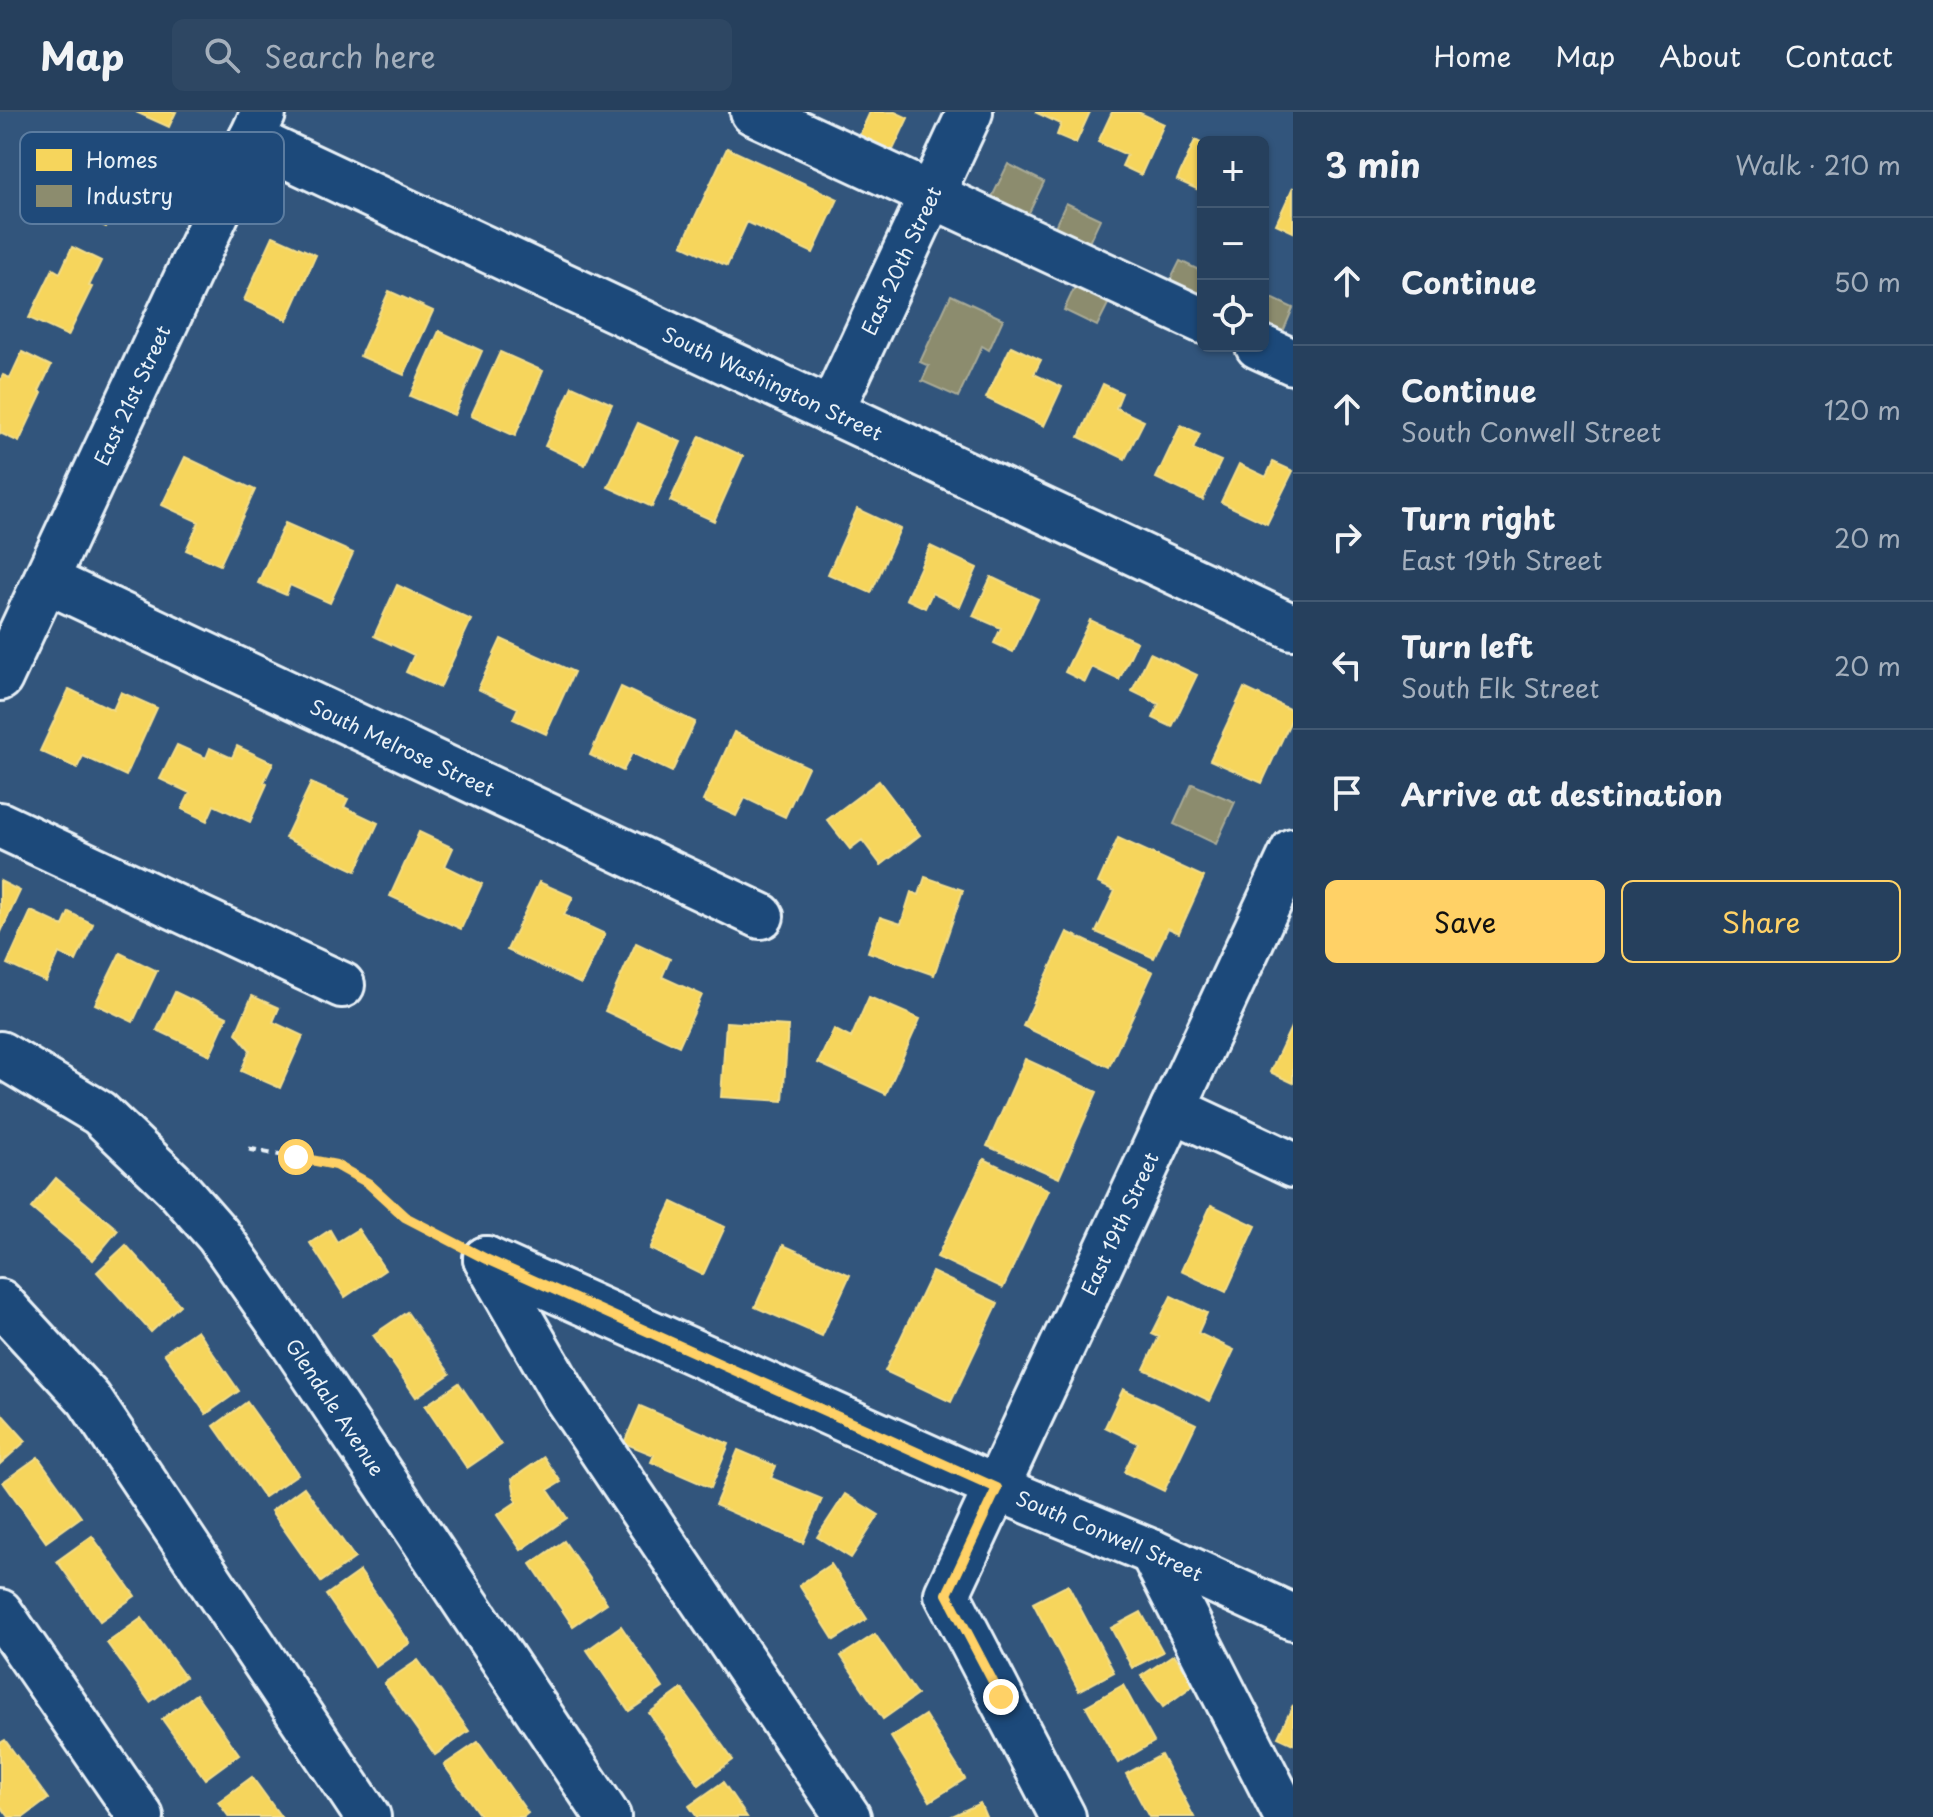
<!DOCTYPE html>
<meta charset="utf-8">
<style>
body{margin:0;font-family:"Playpen Sans",sans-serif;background:#2e4763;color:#f1f3f6}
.controls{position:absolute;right:24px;top:24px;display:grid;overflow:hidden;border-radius:12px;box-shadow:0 2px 6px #0004}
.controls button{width:72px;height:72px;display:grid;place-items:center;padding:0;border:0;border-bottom:2px solid #425972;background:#26405d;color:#f1f3f6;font:40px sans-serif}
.stop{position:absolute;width:24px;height:24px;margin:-18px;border:6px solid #ffd166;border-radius:50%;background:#fff}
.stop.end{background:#ffd166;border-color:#fff;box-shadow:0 2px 8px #0008}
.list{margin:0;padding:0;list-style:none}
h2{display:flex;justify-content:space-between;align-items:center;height:104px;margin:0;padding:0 32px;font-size:34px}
h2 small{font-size:26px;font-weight:400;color:#a4afbc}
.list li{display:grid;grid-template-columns:52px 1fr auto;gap:24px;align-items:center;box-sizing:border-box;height:128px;padding:0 32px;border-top:2px solid #425972}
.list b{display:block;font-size:30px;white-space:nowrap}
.list p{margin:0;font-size:26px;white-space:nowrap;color:#a4afbc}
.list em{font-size:26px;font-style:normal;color:#a4afbc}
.actions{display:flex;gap:16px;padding:24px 32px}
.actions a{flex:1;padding:18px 0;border:2px solid #ffd166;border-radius:12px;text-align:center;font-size:28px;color:#ffd166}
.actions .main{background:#ffd166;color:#111}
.icon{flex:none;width:44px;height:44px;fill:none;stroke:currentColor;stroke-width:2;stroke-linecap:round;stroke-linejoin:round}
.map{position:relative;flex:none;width:1293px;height:1705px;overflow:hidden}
header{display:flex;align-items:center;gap:48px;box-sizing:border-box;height:112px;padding:0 40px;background:#26405d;border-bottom:2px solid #425972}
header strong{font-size:38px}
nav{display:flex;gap:44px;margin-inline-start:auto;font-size:28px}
.search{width:560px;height:72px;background:#2e4763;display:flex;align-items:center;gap:20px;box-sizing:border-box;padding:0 28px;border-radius:12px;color:#a4afbc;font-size:30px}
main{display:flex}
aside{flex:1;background:#26405d}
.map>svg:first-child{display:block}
.homes{fill:#f6d55c;stroke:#f2dd8b;stroke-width:2}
.industry{fill:#8c8c6e;stroke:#a8aa97;stroke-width:2}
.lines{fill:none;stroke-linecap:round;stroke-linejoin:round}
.minor-casing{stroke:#e8f1f8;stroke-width:50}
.path{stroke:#e8f1f8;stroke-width:5;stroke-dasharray:8 6;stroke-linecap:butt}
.minor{stroke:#1f4a7a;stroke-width:44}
.route{stroke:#ffd166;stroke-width:10}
.labels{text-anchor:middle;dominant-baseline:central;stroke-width:8;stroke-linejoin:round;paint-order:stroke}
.street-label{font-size:20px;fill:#e8f1f8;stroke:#1f4a7a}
.key{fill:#1f4a7a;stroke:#5b7ca0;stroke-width:2}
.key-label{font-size:22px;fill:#e8f1f8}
</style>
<header>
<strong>Map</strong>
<div class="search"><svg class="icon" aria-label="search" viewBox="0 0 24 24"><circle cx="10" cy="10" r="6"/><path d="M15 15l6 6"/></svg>Search here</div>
<nav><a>Home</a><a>Map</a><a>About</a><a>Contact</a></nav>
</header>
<main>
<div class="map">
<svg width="1293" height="1705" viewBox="0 0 1293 1705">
<rect width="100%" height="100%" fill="#32557c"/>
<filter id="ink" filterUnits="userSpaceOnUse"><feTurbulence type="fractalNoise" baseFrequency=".0125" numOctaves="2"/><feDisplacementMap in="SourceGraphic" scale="16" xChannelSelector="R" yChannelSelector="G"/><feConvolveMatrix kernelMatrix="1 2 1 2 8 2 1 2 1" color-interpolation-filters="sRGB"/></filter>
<g filter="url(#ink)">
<path class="homes" d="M 136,0 L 176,0 L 169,15 Z
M 870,0 L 895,0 L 908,6 L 892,40 L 859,24 Z
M 1035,0 L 1090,0 L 1076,31 L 1057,23 L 1061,12 Z
M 1112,0 L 1138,0 L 1164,12 L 1141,63 L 1122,54 L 1127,43 L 1098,30 Z
M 110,26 L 138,39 L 127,65 L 130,66 L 106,115 L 67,97 L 90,48 L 98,52 Z
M 1195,28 L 1203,32 L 1203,80 L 1177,68 Z
M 727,36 L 838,87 L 813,141 L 747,110 L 727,154 L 682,133 Z
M 1293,75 L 1293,120 L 1276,112 Z
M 273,124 L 316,143 L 287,208 L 244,188 Z
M 72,135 L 101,149 L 89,174 L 92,175 L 68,224 L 29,206 L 53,157 L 60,161 Z
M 389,179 L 433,199 L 404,263 L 360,244 Z
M 439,219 L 482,239 L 454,303 L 410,284 Z
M 1011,234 L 1041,248 L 1034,262 L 1062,275 L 1044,314 L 986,286 Z
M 22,240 L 51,254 L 39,279 L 42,281 L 19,330 L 0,321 L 0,269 L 3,263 L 10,266 Z
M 500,240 L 543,259 L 515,324 L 471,304 Z
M 1103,272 L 1122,281 L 1116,296 L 1144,309 L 1125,347 L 1079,325 Z
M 572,274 L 612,292 L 585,353 L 545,334 Z
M 638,311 L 681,330 L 652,395 L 608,375 Z
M 1181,313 L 1200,322 L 1193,337 L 1221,349 L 1203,388 L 1156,366 Z
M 700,324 L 743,344 L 714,409 L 670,389 Z
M 185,345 L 255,378 L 220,453 L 186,438 L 199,410 L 162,393 Z
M 1273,350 L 1293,359 L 1267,412 L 1221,390 L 1239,352 L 1266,365 Z
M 857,397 L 900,417 L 871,481 L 828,462 Z
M 285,411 L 353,441 L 330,491 L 290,473 L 286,483 L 258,471 Z
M 930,434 L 977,456 L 960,495 L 932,481 L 925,496 L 906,487 Z
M 991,465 L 1038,487 L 1013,540 L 994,531 L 1001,516 L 973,504 Z
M 397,473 L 471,508 L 440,576 L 406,560 L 414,543 L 374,524 Z
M 1090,508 L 1137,530 L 1119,568 L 1092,555 L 1085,570 L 1065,560 Z
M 501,527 L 574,560 L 546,622 L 513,607 L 518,596 L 478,577 Z
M 1150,541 L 1197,563 L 1172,615 L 1153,606 L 1159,592 L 1132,579 Z
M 621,575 L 695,610 L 672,660 L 632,641 L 623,659 L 590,643 Z
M 1244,576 L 1293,599 L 1293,604 L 1262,671 L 1210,648 Z
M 69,577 L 113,598 L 121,580 L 157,596 L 126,664 L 83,644 L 77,656 L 40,639 Z
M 734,620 L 808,655 L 785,705 L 745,686 L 736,704 L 703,689 Z
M 177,633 L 206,646 L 210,636 L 232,646 L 237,634 L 273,651 L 264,670 L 267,672 L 250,710 L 214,693 L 207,709 L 182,697 L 190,681 L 160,667 Z
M 879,669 L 920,723 L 881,753 L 862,728 L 850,737 L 827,708 Z
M 311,671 L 348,687 L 344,695 L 378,711 L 356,759 L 285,726 Z
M 419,720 L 453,736 L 445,754 L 482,772 L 461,817 L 390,784 Z
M 1118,726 L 1204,765 L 1179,821 L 1168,816 L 1154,846 L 1096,820 L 1115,779 L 1098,771 Z
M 925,765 L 963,778 L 934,863 L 868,840 L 880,805 L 901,812 L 911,780 L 919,783 Z
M 0,769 L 20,779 L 0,822 Z
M 539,770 L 573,785 L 564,803 L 605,822 L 581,872 L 507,838 Z
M 31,799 L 63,814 L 69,800 L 93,812 L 76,849 L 59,841 L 46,870 L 7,852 Z
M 1067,820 L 1153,860 L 1109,955 L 1023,914 Z
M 636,831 L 670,847 L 662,865 L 702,883 L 679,934 L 605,899 Z
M 120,841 L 157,859 L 133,910 L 95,892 Z
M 175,880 L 227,905 L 210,943 L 157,918 Z
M 252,884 L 279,896 L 273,910 L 303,924 L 280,976 L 241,959 L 250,938 L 236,921 Z
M 869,885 L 920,907 L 886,982 L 818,951 L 834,917 L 851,926 Z
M 726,910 L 788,914 L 783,989 L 721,985 Z
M 1293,911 L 1293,971 L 1270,960 Z
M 1025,947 L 1097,980 L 1059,1066 L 987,1034 Z
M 984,1047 L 1049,1078 L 1003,1176 L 937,1145 Z
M 56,1066 L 118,1118 L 93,1148 L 31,1096 Z
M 672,1090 L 725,1115 L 703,1163 L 650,1137 Z
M 1211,1093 L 1256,1114 L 1226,1180 L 1181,1159 Z
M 358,1117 L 385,1158 L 345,1185 L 310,1131 L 330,1118 L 337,1130 Z
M 126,1133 L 180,1193 L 151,1220 L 97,1160 Z
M 783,1133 L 850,1163 L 822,1224 L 755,1195 Z
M 932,1160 L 998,1191 L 951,1290 L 885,1259 Z
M 1171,1184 L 1207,1201 L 1198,1221 L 1234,1238 L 1210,1289 L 1144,1257 L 1159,1225 L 1152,1222 Z
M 407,1200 L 450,1262 L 416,1285 L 373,1223 Z
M 197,1218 L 239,1279 L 206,1302 L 164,1241 Z
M 459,1271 L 501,1333 L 467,1356 L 425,1294 Z
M 1123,1277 L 1196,1312 L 1164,1379 L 1124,1360 L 1138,1331 L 1105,1315 Z
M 247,1290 L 298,1362 L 264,1385 L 214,1314 Z
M 640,1294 L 729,1332 L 711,1376 L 651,1350 L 654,1343 L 624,1331 Z
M 0,1300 L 26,1329 L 0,1352 Z
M 738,1338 L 776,1354 L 771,1366 L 822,1387 L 803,1431 L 715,1393 Z
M 38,1345 L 81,1405 L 46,1430 L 3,1370 Z
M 544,1345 L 561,1370 L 548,1378 L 567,1406 L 521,1438 L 497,1403 L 516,1390 L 512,1367 Z
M 304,1375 L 355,1446 L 321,1470 L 271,1399 Z
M 845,1382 L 879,1403 L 851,1446 L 817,1425 Z
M 92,1424 L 135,1484 L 100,1509 L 57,1449 Z
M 564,1429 L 607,1491 L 573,1514 L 531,1452 Z
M 831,1452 L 867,1507 L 834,1528 L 799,1473 Z
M 360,1459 L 410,1531 L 376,1555 L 326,1483 Z
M 1068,1473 L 1114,1560 L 1079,1579 L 1033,1491 Z
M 1141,1500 L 1163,1540 L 1132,1556 L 1111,1516 Z
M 142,1506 L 185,1565 L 150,1590 L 107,1531 Z
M 621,1514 L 663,1576 L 629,1599 L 587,1538 Z
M 875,1522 L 917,1583 L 883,1607 L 841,1544 Z
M 1174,1542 L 1195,1572 L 1163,1595 L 1141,1564 Z
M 418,1548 L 469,1619 L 435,1643 L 384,1571 Z
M 1123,1573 L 1154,1630 L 1118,1651 L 1086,1594 Z
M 682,1577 L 733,1648 L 699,1673 L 649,1601 Z
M 196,1582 L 239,1642 L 205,1667 L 162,1607 Z
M 1293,1593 L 1293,1632 L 1278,1625 Z
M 925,1603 L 965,1667 L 930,1689 L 891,1625 Z
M 5,1628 L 48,1687 L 24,1705 L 9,1705 L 0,1693 L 0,1631 Z
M 478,1630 L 528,1701 L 523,1705 L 481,1705 L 444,1653 Z
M 1161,1643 L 1194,1705 L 1149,1705 L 1126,1662 Z
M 252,1665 L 281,1705 L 229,1705 L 218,1690 Z
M 723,1670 L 747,1705 L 697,1705 L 689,1694 Z
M 980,1691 L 986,1705 L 950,1705 Z"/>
<path class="industry" d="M 1008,52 L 1044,70 L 1027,105 L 991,87 Z
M 1066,91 L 1100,107 L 1086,137 L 1052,121 Z
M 1180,149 L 1203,160 L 1203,186 L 1165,179 Z
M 1078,168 L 1112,184 L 1097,214 L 1064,198 Z
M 1263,182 L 1293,196 L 1280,227 L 1263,219 Z
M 951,183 L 1003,207 L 989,238 L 982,234 L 958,285 L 922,269 L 929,254 L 920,250 Z
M 1192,672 L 1235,690 L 1216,732 L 1174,712 Z"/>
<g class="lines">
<defs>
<g id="minor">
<path d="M 753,0 L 1203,209"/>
<path id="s1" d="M 251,27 L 1293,515"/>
<path d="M 1258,234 L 1293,250"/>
<path id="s2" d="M 831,299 L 970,0"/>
<path id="s3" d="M 46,468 L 761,804"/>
<path id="s4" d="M 0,566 L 263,2"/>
<path d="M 0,713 L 342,873"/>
<path id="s5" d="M 0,942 L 99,1001 L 176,1075 L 218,1123 L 285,1219 L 608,1705"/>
<path d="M 1173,997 L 1293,1053"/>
<path id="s6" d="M 486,1147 L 997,1376 L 1152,1440 L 1293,1505"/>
<path d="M 486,1147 L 565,1284 L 848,1705"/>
<path d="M 0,1190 L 89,1287 L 368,1705"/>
<path d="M 1152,1440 L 1287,1705"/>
<path d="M 0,1500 L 141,1705"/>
<path id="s7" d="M 1063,1705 L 947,1482 L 1293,739"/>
</g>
</defs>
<use href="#minor" class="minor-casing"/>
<path class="path" d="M 249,1037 L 336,1053 L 368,1071 L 405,1105 L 453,1130"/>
<use href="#minor" class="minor"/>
</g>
</g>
<g class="lines" filter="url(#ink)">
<path class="route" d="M 296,1045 L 336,1053 L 368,1071 L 405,1105 L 486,1147 L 997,1376 L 947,1482 L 1001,1585"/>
</g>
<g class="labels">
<g class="street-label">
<text stroke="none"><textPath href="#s2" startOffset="166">East 20th Street</textPath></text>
<text stroke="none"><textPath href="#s1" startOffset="576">South Washington Street</textPath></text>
<text stroke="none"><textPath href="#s4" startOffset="312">East 21st Street</textPath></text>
<text stroke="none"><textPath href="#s3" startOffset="394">South Melrose Street</textPath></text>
<text stroke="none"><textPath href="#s7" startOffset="660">East 19th Street</textPath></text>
<text stroke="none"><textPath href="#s5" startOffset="494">Glendale Avenue</textPath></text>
<text stroke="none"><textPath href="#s6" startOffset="682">South Conwell Street</textPath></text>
</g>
</g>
<rect x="20" y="20" width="264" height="92" rx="12" class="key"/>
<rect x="36" y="37" width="36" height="22" fill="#f6d55c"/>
<rect x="36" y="73" width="36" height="22" fill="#8c8c6e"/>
<g class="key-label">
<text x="86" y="56">Homes</text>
<text x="86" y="92">Industry</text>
</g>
</svg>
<div class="controls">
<button>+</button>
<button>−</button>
<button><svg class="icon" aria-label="locate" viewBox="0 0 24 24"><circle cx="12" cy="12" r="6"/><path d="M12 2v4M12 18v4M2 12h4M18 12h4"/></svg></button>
</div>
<div class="stop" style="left:296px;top:1045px"></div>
<div class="stop end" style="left:1001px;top:1585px"></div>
</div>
<aside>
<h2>3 min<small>Walk · 210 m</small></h2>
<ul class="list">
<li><svg class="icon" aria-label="ahead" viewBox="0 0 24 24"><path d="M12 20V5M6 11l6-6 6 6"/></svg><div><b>Continue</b></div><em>50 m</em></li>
<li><svg class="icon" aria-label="ahead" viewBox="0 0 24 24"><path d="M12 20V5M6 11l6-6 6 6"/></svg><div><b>Continue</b><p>South Conwell Street</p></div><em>120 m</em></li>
<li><svg class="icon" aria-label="right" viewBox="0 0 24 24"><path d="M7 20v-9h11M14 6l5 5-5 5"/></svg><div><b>Turn right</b><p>East 19th Street</p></div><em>20 m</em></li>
<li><svg class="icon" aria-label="left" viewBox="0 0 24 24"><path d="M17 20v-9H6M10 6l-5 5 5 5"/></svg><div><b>Turn left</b><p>South Elk Street</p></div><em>20 m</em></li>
<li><svg class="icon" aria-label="arrive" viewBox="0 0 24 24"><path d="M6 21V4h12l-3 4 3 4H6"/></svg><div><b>Arrive at destination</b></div></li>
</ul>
<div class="actions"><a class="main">Save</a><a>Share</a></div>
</aside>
</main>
